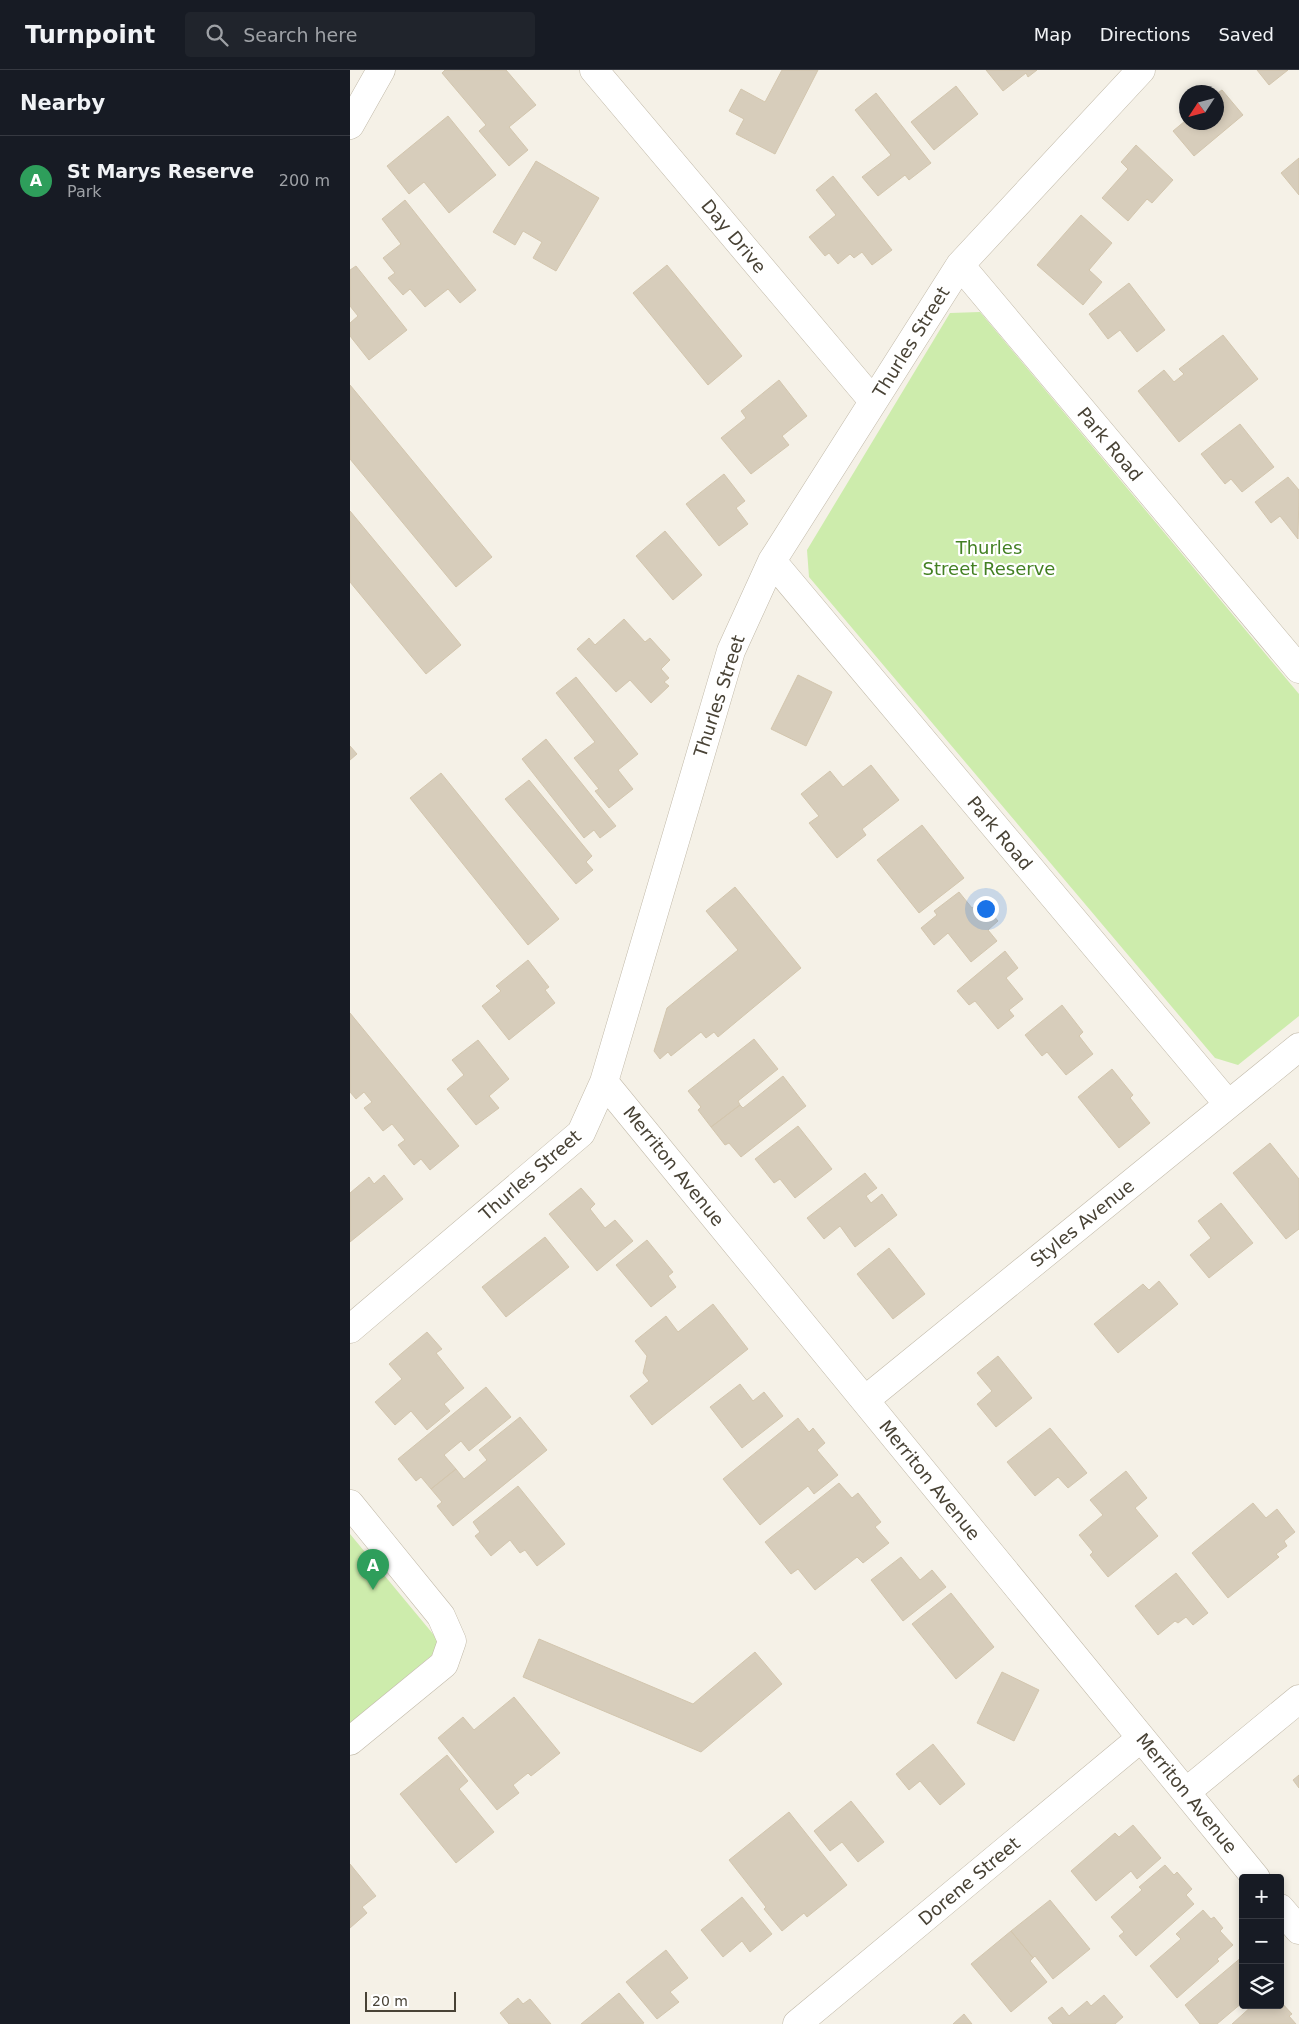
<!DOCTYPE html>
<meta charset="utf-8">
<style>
body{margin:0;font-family:"DejaVu Sans",sans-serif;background:#20242c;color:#f1f3f6}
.controls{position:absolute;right:15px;bottom:15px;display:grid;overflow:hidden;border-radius:5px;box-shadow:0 2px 8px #0003}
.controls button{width:45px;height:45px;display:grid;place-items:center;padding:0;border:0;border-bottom:1px solid #363941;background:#171b24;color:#f1f3f6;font:25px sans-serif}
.compass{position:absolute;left:829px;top:15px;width:45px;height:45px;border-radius:50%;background:#171b24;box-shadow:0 2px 8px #0003;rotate:234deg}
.scale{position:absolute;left:15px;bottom:12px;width:91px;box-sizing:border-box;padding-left:5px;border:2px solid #484235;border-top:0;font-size:14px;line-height:18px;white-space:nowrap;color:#484235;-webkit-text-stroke:4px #fff;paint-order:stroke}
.you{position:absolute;left:635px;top:838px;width:18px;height:18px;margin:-12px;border:4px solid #fff;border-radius:50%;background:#1a73e8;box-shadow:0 0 0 8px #1a73e833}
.badge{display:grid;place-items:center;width:32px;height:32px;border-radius:50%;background:#0b8043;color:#fff;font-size:16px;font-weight:700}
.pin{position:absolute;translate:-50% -41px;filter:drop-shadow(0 1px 2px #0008)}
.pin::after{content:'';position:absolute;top:26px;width:18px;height:15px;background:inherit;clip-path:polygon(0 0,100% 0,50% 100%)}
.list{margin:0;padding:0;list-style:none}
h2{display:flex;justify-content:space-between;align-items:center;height:65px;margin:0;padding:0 20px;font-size:21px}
h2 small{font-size:16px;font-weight:400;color:#9ea1a6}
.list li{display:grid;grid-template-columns:32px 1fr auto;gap:15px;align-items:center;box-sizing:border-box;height:90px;padding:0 20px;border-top:1px solid #363941}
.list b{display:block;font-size:19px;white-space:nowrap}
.list p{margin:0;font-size:16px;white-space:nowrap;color:#9ea1a6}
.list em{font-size:16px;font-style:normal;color:#9ea1a6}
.icon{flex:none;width:28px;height:28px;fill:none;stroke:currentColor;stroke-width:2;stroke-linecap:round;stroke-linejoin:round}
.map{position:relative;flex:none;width:949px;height:1954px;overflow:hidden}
header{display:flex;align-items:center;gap:30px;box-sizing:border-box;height:70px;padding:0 25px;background:#171b24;border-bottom:1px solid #363941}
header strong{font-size:24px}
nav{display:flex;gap:28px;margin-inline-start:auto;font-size:18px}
.search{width:350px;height:45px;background:#20242c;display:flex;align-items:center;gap:12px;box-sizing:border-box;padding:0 18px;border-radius:5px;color:#9ea1a6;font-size:19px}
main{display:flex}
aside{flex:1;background:#171b24}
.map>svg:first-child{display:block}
.green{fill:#cdecac}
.building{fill:#d7cdbb;stroke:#d3c6ae}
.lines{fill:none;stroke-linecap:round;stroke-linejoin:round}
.minor-casing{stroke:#c1b9a8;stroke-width:29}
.tertiary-casing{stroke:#c1b9a8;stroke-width:29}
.minor{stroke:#fff;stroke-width:28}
.tertiary{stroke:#fff;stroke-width:28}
.labels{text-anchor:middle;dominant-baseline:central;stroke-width:4.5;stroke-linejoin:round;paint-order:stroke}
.street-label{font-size:18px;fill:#484235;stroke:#fff}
.park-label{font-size:18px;fill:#438023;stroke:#fff}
</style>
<header>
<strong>Turnpoint</strong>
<div class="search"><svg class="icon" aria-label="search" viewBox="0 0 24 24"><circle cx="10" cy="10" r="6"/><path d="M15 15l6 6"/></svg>Search here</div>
<nav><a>Map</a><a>Directions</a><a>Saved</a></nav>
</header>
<main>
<aside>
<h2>Nearby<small></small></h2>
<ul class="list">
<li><span class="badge" style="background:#2e9e5b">A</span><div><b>St Marys Reserve</b><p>Park</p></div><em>200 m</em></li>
</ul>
</aside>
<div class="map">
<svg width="949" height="1954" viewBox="0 0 949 1954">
<rect width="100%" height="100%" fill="#f5f1e7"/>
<path class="green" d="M 630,242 L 949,624 L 949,946 L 888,995 L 865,988 L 459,507 L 457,480 L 600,243 Z
M 0,1464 L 93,1576 L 0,1653 Z"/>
<path class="building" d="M 95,0 L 156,0 L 186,35 L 159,57 L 178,80 L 159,96 L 129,61 L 136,55 L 92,3 Z
M 432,0 L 468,0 L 425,84 L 386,64 L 394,49 L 379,41 L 391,19 L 415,32 Z
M 636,0 L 687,0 L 678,7 L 676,3 L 653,21 Z
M 907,0 L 938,0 L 919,15 Z
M 606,16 L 628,44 L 584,80 L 561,52 Z
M 872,20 L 893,45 L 844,86 L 823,61 L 835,51 L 831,46 L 836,42 L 836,52 L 866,52 L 866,24 Z
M 526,23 L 581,93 L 559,110 L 555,105 L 528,126 L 512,107 L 541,85 L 505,40 Z
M 98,46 L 146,105 L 99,143 L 74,112 L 59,124 L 37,96 Z
M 786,75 L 823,110 L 802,133 L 797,129 L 778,151 L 752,128 L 778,99 L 771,92 Z
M 949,88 L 949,125 L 931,103 Z
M 186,91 L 249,128 L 206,201 L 183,188 L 192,172 L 173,161 L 165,175 L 143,162 Z
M 483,106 L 542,180 L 522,195 L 512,182 L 504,188 L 500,184 L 488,194 L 479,183 L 475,186 L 459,167 L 486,145 L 466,120 Z
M 55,130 L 126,220 L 110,233 L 98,219 L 75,237 L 60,219 L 53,225 L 38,208 L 45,203 L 33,188 L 51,174 L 32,149 Z
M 731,145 L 762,173 L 739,200 L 752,212 L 733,235 L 687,195 Z
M 317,195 L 392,286 L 358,315 L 283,223 Z
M 6,196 L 57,260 L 19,290 L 0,266 L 0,253 L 8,246 L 0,236 L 0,200 Z
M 779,213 L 815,260 L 787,282 L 770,260 L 758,269 L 739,244 Z
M 873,265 L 908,309 L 829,372 L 788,321 L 814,300 L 824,312 L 834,304 L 829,299 Z
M 429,310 L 457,346 L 432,366 L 439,375 L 401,404 L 371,368 L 396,348 L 391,341 Z
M 0,315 L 142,487 L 106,517 L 0,389 Z
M 890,354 L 924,397 L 892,422 L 881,409 L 875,414 L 851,384 Z
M 374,404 L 395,431 L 386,438 L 398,454 L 369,476 L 336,434 Z
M 938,407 L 949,420 L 948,469 L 930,446 L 921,453 L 905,432 Z
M 0,441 L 111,575 L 76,604 L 0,512 Z
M 315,461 L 352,505 L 323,530 L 286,486 Z
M 274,549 L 295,572 L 300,568 L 320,590 L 311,599 L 319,608 L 314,612 L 319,616 L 301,633 L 280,610 L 266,622 L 227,579 L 239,568 L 245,575 Z
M 448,605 L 482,622 L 456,676 L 421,659 Z
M 226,607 L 288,684 L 268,700 L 283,719 L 259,738 L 245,721 L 249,719 L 224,688 L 245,672 L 206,623 Z
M 196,669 L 266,756 L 250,768 L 244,760 L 234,768 L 172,689 Z
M 0,676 L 7,684 L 0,690 Z
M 521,695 L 549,730 L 512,759 L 516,765 L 487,788 L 459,753 L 469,746 L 451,724 L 480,701 L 493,717 Z
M 91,703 L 209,849 L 178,875 L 60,728 Z
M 179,710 L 242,786 L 236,792 L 243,800 L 226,814 L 155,729 Z
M 572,755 L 614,808 L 569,843 L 527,790 Z
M 385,817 L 451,898 L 368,967 L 364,962 L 356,968 L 351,962 L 321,986 L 318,982 L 310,989 L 304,981 L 317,938 L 388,880 L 356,841 Z
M 609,822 L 622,838 L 631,831 L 648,851 L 638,860 L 647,871 L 621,892 L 598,863 L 584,875 L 571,858 L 587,845 L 584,841 Z
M 655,881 L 668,898 L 656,908 L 673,929 L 659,940 L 664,946 L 648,959 L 625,931 L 619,935 L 607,921 Z
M 178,890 L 199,917 L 195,920 L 205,933 L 159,970 L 132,936 L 151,921 L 146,916 Z
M 712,935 L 733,962 L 729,966 L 743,984 L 716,1005 L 697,982 L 692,986 L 675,965 Z
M 0,943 L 109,1076 L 80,1100 L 71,1089 L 64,1095 L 48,1075 L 55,1070 L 42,1054 L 33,1061 L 14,1038 L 22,1032 L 14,1022 L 6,1029 L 0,1022 Z
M 404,969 L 428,999 L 388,1031 L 390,1035 L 361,1057 L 348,1040 L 351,1037 L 338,1021 Z
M 128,970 L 159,1009 L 139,1026 L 149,1038 L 126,1055 L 97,1019 L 114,1005 L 102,990 Z
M 762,999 L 783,1025 L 780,1028 L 800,1053 L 769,1078 L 728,1027 Z
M 433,1006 L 456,1036 L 391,1087 L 379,1073 L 375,1075 L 361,1057 L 390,1035 L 393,1038 Z
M 448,1056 L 482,1099 L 445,1128 L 430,1109 L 424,1113 L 405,1089 Z
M 920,1073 L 949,1109 L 949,1159 L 936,1169 L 883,1103 Z
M 515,1103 L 527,1118 L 516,1126 L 521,1133 L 532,1124 L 547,1145 L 505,1177 L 490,1156 L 474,1169 L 457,1148 Z
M 34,1105 L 53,1129 L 0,1172 L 0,1123 L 19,1107 L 24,1114 Z
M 231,1118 L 245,1134 L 240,1139 L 255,1158 L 265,1150 L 283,1171 L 247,1201 L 199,1144 Z
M 871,1133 L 903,1173 L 859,1208 L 840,1185 L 861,1168 L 848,1151 Z
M 195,1167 L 219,1197 L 156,1247 L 132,1217 Z
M 297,1170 L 323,1202 L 318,1206 L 326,1217 L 301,1237 L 266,1195 Z
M 539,1178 L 575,1224 L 543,1249 L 507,1204 Z
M 809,1211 L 828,1234 L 768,1283 L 744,1254 L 793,1214 L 799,1220 Z
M 363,1234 L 398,1279 L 302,1355 L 280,1326 L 299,1311 L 293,1303 L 297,1286 L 285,1271 L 316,1246 L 328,1262 Z
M 77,1262 L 92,1279 L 86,1283 L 114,1318 L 94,1334 L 100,1341 L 77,1360 L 61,1341 L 45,1355 L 25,1332 L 52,1309 L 39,1294 Z
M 648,1286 L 682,1328 L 646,1357 L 627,1334 L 642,1321 L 627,1303 Z
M 390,1314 L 403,1331 L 414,1322 L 433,1346 L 392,1378 L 360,1337 Z
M 136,1317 L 161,1347 L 119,1381 L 111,1371 L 94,1385 L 106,1399 L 81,1419 L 71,1407 L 66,1411 L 48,1389 Z
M 170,1347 L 197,1380 L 103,1456 L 87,1436 L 92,1432 L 81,1419 L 106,1399 L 114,1409 L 137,1390 L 129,1380 Z
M 448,1348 L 459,1362 L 463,1358 L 475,1373 L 467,1380 L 488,1405 L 464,1424 L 458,1416 L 410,1455 L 373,1409 Z
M 700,1358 L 737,1403 L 718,1418 L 708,1407 L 685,1426 L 657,1392 Z
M 776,1401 L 797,1428 L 785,1438 L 808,1466 L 758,1507 L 740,1485 L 743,1482 L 729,1465 L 753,1445 L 740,1430 Z
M 489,1413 L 502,1428 L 508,1423 L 531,1452 L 525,1457 L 539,1473 L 513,1493 L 507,1487 L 465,1520 L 448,1499 L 441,1504 L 415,1472 Z
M 168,1416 L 215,1474 L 187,1496 L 175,1480 L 170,1483 L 160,1470 L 141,1486 L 125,1466 L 130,1462 L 123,1452 Z
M 903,1433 L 916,1448 L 927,1439 L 945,1462 L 934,1471 L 937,1476 L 926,1484 L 929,1487 L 878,1528 L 842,1483 Z
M 551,1487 L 570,1510 L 582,1500 L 596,1517 L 553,1551 L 521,1510 Z
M 826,1503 L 858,1543 L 843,1555 L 836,1547 L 828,1553 L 825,1551 L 808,1565 L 785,1536 Z
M 601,1523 L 644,1577 L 606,1609 L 562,1554 Z
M 189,1569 L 343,1634 L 405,1582 L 432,1614 L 351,1682 L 173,1607 Z
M 652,1602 L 689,1620 L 664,1671 L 627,1653 Z
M 164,1627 L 210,1683 L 181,1706 L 178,1703 L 163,1715 L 169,1723 L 147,1740 L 88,1668 L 113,1647 L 124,1660 Z
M 583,1674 L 615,1714 L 590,1735 L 570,1711 L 559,1720 L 546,1704 Z
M 97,1685 L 118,1711 L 109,1719 L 144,1762 L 106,1793 L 50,1724 Z
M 949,1705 L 949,1718 L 943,1710 Z
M 501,1731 L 534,1772 L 508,1792 L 492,1772 L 480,1781 L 464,1761 Z
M 439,1742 L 497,1815 L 457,1847 L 454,1843 L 432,1861 L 414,1839 L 416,1837 L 379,1790 Z
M 783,1755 L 811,1788 L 787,1809 L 781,1801 L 746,1831 L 721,1801 L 765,1763 L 769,1767 Z
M 0,1794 L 26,1826 L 12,1837 L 17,1843 L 0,1858 Z
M 815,1795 L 824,1805 L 827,1802 L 842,1819 L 836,1825 L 844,1834 L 786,1886 L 769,1866 L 774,1862 L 761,1847 L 792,1820 L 789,1817 Z
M 392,1827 L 422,1864 L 400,1882 L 392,1871 L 373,1887 L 351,1860 Z
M 700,1830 L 740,1879 L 703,1909 L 685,1886 L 683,1888 L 661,1861 Z
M 853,1840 L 861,1849 L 864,1847 L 873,1858 L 870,1861 L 883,1875 L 867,1889 L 869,1891 L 827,1928 L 800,1896 L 831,1869 L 826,1864 Z
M 661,1861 L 683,1888 L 680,1891 L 697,1912 L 661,1942 L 621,1894 Z
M 316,1880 L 338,1908 L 320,1922 L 329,1932 L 307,1949 L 276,1912 Z
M 893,1886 L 893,1932 L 867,1954 L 850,1954 L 835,1935 Z
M 269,1923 L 294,1953 L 292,1954 L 231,1954 Z
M 754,1925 L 773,1947 L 765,1954 L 703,1954 L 698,1948 L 712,1937 L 719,1946 L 737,1931 L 741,1936 Z
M 168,1928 L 173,1934 L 180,1929 L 201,1954 L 159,1954 L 150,1943 Z
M 930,1931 L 942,1944 L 939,1946 L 946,1954 L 882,1954 L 903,1935 L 930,1935 Z
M 614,1944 L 622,1954 L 603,1954 Z"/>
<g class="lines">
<defs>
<path id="minor" d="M 244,0 L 523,331
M 610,195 L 949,599
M 422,491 L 878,1034
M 254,1012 L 906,1808
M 0,1259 L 231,1063 L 254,1012 L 381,581 L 422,491 L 610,195 L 791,0
M 515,1330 L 949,977
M 0,1434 L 91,1546 L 102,1571 L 94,1594 L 0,1671
M 836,1722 L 949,1629
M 930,1838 L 949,1860
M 447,1954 L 791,1668"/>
<path id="tertiary" d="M 0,55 L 31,0"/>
</defs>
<use href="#minor" class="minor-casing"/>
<use href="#tertiary" class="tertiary-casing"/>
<use href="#minor" class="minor"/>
<use href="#tertiary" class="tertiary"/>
</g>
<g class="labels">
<g class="street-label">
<text transform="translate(384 166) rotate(50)">Day Drive</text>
<text transform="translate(561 272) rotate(-58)">Thurles Street</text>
<text transform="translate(760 374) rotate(50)">Park Road</text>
<text transform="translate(369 626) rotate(-72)">Thurles Street</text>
<text transform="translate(650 763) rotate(50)">Park Road</text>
<text transform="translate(324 1096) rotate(51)">Merriton Avenue</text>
<text transform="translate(180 1105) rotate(-41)">Thurles Street</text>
<text transform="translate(732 1153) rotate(-39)">Styles Avenue</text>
<text transform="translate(580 1410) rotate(51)">Merriton Avenue</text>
<text transform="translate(837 1723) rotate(51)">Merriton Avenue</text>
<text transform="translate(619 1811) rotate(-40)">Dorene Street</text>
</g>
<g class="park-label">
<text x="639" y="477">Thurles<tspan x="639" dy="21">Street Reserve</tspan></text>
</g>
</g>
</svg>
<div class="controls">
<button>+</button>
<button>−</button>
<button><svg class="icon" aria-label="layers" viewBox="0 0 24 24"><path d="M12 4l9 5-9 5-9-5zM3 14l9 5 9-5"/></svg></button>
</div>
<svg class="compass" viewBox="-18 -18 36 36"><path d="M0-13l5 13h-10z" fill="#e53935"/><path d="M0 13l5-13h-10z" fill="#9ea1a6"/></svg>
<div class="scale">20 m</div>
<div class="you"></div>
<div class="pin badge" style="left:23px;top:1520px;background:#2e9e5b">A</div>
</div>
</main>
